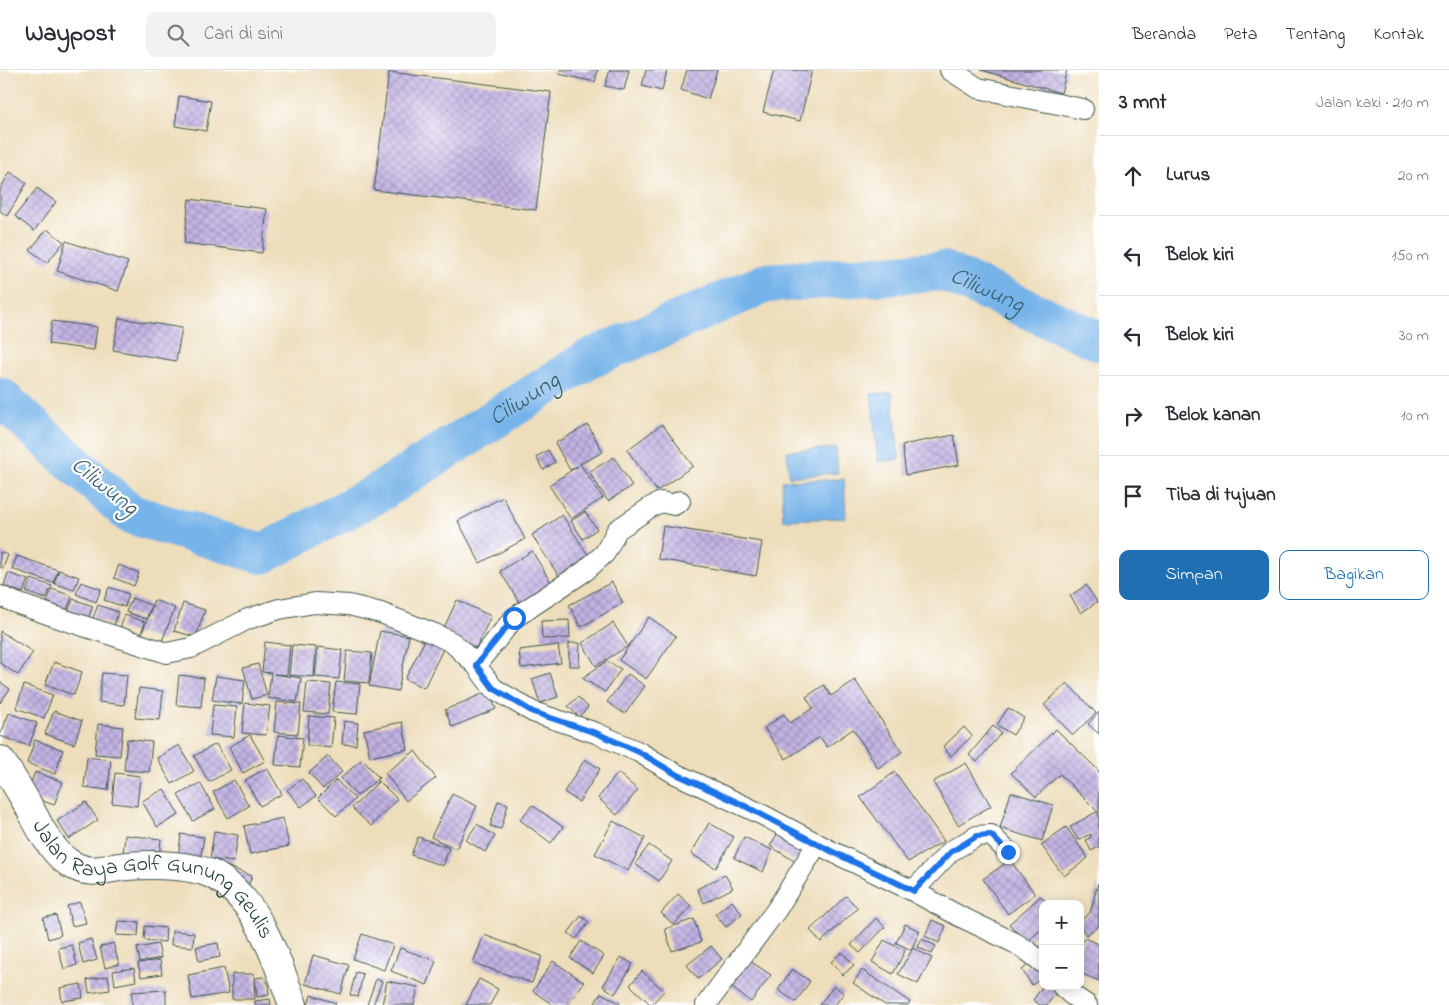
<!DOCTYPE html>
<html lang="id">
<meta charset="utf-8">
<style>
body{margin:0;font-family:"Indie Flower",sans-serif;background:#f2f2f3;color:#2b2b33}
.controls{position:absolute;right:15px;bottom:15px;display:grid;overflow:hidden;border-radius:10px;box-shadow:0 2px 12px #0003}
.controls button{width:45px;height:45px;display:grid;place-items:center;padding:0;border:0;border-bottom:1px solid #e1e1e2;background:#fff;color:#2b2b33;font:25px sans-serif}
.stop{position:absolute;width:15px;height:15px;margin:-11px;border:4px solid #1a73e8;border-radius:50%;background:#fff}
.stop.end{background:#1a73e8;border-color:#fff;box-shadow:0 1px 5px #0008}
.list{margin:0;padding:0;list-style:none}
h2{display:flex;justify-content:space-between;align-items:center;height:65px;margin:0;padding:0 20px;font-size:21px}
h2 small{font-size:16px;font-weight:400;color:#7c7c81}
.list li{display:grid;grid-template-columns:32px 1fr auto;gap:15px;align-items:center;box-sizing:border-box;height:80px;padding:0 20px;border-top:1px solid #e1e1e2}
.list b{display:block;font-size:19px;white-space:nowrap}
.list em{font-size:16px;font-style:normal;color:#7c7c81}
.actions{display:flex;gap:10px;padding:15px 20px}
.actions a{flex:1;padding:11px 0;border:1px solid #1f6fb2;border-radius:10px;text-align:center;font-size:18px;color:#1f6fb2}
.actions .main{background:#1f6fb2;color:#fff}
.icon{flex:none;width:28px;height:28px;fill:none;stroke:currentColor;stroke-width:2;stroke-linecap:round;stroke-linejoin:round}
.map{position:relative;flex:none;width:1099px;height:935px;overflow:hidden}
header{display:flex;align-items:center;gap:30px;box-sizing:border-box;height:70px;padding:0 25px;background:#fff;border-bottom:1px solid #e1e1e2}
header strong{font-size:24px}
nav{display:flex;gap:28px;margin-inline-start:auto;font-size:18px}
.search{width:350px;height:45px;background:#f2f2f3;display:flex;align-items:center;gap:12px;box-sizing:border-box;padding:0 18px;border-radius:10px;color:#7c7c81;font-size:19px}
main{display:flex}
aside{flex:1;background:#fff}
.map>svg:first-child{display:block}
.water{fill:#76b3e9;stroke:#4a788e}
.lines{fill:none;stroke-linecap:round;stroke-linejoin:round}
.river{stroke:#76b3e9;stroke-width:40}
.building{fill:url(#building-cross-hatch)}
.minor-casing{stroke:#3e5548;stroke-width:22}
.secondary-casing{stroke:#3e5548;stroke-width:30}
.minor{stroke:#fff;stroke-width:20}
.secondary{stroke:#fff;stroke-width:28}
.route{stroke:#1a73e8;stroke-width:6}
.labels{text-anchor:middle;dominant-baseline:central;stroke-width:4.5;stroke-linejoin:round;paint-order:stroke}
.street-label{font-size:22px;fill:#1f3d34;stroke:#fff}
.water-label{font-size:24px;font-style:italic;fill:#39606a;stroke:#fff}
</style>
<header>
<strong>Waypost</strong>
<div class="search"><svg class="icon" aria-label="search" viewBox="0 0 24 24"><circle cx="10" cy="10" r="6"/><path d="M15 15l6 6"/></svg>Cari di sini</div>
<nav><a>Beranda</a><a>Peta</a><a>Tentang</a><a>Kontak</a></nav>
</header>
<main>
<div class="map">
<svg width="1099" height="935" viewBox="0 0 1099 935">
<defs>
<pattern id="building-cross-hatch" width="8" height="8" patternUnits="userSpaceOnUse" patternTransform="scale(1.25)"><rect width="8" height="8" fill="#c3b3e4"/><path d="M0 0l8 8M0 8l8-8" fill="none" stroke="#9e93ba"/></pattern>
</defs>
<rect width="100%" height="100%" fill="#fff"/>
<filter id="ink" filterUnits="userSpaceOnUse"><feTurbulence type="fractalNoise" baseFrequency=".02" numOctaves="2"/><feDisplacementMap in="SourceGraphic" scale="10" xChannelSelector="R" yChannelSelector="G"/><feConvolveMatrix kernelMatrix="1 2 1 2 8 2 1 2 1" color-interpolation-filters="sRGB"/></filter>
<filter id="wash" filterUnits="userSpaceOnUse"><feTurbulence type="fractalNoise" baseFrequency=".0096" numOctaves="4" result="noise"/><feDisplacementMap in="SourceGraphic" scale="20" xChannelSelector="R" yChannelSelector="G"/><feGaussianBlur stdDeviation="1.12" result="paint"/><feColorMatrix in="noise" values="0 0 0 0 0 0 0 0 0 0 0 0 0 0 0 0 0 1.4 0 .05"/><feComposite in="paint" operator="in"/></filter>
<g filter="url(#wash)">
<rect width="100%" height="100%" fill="#edddba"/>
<path class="water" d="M 892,322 L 899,389 L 878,392 L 871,324 Z
M 836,378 L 838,403 L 789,407 L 787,381 Z
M 844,409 L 846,448 L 783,450 L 782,411 Z"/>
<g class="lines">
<path class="river" id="s1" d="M 0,327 L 130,444 L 262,484 L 378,423 L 589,289 L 766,213 L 943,201 L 1099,271"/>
</g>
<g id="blocks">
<path class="building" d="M 560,0 L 598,0 L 595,12 L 559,4 Z
M 610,0 L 629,0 L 624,20 L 605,16 Z
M 646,0 L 667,0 L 662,21 L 642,16 Z
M 687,0 L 717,0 L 708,29 L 681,20 Z
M 774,0 L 812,0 L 800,51 L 763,42 Z
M 981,0 L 1067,0 L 1061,23 Z
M 389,2 L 551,22 L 536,140 L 374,120 Z
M 179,26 L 211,31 L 206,61 L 175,56 Z
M 10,102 L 27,113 L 7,146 L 0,141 L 0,119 Z
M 37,118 L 56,132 L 34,161 L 15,146 Z
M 189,129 L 267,139 L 262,183 L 184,173 Z
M 47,159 L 64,172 L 47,193 L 30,180 Z
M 66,171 L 128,192 L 118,221 L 57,201 Z
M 119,248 L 182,258 L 176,291 L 113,280 Z
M 52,251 L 97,257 L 94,280 L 49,274 Z
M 662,354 L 693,396 L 657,421 L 627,380 Z
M 588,355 L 603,382 L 580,394 L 603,428 L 571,449 L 549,415 L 578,396 L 570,400 L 555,373 Z
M 954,365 L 959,395 L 906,405 L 902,375 Z
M 548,380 L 555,392 L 543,400 L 536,387 Z
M 614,387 L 632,416 L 608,431 L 589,402 Z
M 503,427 L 525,469 L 480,493 L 458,451 Z
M 585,442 L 597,459 L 583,469 L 571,451 Z
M 562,445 L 591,489 L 560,508 L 532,465 Z
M 663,456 L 762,472 L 756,506 L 658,489 Z
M 532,481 L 553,516 L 521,535 L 500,501 Z
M 0,482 L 8,485 L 3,498 L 0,497 Z
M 17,486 L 58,500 L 53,513 L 12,499 Z
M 119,495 L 139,503 L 134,516 L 114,508 Z
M 59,500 L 79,507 L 74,520 L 54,513 Z
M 8,503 L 28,510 L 23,523 L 4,516 Z
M 31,509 L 52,516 L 46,529 L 26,522 Z
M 81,512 L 101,519 L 96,532 L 76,524 Z
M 612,512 L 623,533 L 581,557 L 569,535 Z
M 1086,515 L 1097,532 L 1081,543 L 1070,526 Z
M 109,517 L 129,524 L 125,537 L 104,530 Z
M 52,519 L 72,526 L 67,540 L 47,532 Z
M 132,528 L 152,536 L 146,549 L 126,542 Z
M 73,529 L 93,536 L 88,549 L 68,542 Z
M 154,530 L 175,538 L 162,571 L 142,564 Z
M 457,530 L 491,546 L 476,578 L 442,562 Z
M 183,533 L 205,540 L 196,567 L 174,561 Z
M 98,535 L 118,542 L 114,556 L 93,548 Z
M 125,545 L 145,552 L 140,565 L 120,558 Z
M 649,547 L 676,566 L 646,609 L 619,590 Z
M 569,550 L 570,568 L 542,569 L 541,551 Z
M 613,553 L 628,576 L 596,596 L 582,573 Z
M 0,561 L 33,582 L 18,605 L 0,593 Z
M 380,561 L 409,566 L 398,621 L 369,616 Z
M 425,570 L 443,579 L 424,618 L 405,609 Z
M 265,572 L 290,575 L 287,605 L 274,604 L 301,608 L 297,632 L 268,628 L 271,603 L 262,602 Z
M 569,573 L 580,573 L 579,596 L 569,596 Z
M 292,575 L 316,577 L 314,607 L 289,605 Z
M 558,575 L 561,593 L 521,598 L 519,580 Z
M 318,577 L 342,580 L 339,609 L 315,607 Z
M 347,581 L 372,583 L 369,613 L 344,611 Z
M 607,591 L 621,599 L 605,622 L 582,608 Z
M 54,592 L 82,602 L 74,625 L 45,615 Z
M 258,594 L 267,625 L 252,629 L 243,598 Z
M 102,603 L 127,605 L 124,635 L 99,632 Z
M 550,603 L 558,627 L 540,633 L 532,609 Z
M 628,604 L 645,616 L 625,644 L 607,632 Z
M 179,605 L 204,608 L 201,637 L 176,635 Z
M 216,606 L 245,610 L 242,634 L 212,630 Z
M 855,610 L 902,682 L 878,698 L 853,659 L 827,677 L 820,667 L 786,689 L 764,658 L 784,644 L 790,653 L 813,638 L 806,627 L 824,615 L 831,626 Z
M 0,612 L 10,619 L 0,633 Z
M 307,612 L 331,614 L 328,644 L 304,642 Z
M 336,612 L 360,614 L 357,644 L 332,642 Z
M 1067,613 L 1096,643 L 1073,665 L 1044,635 Z
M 24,615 L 53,625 L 44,648 L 16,638 Z
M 139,618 L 163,621 L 160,650 L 135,648 Z
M 489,621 L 496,639 L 452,657 L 445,640 Z
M 578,627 L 588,637 L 579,647 L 568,636 Z
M 277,632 L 301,634 L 298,664 L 274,662 Z
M 245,633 L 270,636 L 266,665 L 242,663 Z
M 213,635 L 237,637 L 234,667 L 210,665 Z
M 1008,638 L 1024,648 L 1013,665 L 997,655 Z
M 54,641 L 82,651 L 74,674 L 45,664 Z
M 1099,642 L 1099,664 L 1088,654 Z
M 9,643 L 37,653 L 29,676 L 0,666 Z
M 309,646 L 334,648 L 331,678 L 307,675 Z
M 344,651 L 358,653 L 356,675 L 342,674 Z
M 402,652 L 408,679 L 370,687 L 364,660 Z
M 98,654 L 123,657 L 120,686 L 95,684 Z
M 993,656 L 1001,663 L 977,692 L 969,685 Z
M 964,657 L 972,666 L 951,686 L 943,677 Z
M 1056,659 L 1099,701 L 1099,743 L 1060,704 L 1036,727 L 1011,703 Z
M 250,665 L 265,691 L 243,703 L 229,677 Z
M 278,665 L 303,668 L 300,697 L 275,695 Z
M 127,669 L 152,672 L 149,702 L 124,700 Z
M 35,670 L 63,680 L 55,704 L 27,693 Z
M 216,674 L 231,700 L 209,712 L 194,686 Z
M 179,675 L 194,701 L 172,714 L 157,688 Z
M 415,681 L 436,708 L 406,731 L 385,703 Z
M 328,686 L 342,702 L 323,719 L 309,703 Z
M 87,687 L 111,690 L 108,720 L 84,717 Z
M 362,689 L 379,708 L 357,726 L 341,708 Z
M 585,689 L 600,699 L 579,732 L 564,722 Z
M 966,693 L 991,736 L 958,755 L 933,712 Z
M 267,698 L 282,724 L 260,736 L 245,710 Z
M 35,702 L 63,712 L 54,735 L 26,725 Z
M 895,702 L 944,771 L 908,792 L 860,727 Z
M 115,703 L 140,706 L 137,736 L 112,733 Z
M 618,703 L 638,720 L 617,745 L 598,728 Z
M 302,709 L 316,726 L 301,737 L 287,720 Z
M 234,710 L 249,736 L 228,748 L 213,722 Z
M 336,710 L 355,729 L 336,746 L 318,728 Z
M 379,711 L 397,729 L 371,756 L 352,738 Z
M 200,713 L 215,739 L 193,751 L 178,725 Z
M 164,719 L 179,745 L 157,757 L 142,731 Z
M 1011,722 L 1053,735 L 1042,771 L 1000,758 Z
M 452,724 L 477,736 L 456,779 L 431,767 Z
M 498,731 L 508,734 L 501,759 L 490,756 Z
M 86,732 L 98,750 L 69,769 L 57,751 Z
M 532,735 L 563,757 L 551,773 L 520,750 Z
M 1096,742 L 1099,745 L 1099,777 L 1091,781 L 1086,770 L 1091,767 L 1091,764 L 1078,770 L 1070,757 Z
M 283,748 L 289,776 L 250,784 L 244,756 Z
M 613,751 L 645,768 L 628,801 L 595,784 Z
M 709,753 L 734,767 L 716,798 L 691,784 Z
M 477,754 L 495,766 L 485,782 L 466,770 Z
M 1066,757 L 1088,788 L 1064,806 L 1041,775 Z
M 214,761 L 238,765 L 234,792 L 210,789 Z
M 779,761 L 806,777 L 796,792 L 770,776 Z
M 181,764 L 204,767 L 200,791 L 178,788 Z
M 125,765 L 161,769 L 159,789 L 123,785 Z
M 418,767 L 449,778 L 443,796 L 411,785 Z
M 744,767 L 772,780 L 763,802 L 734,788 Z
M 649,775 L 672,791 L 659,811 L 635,794 Z
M 209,789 L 252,806 L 248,816 Z
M 1010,790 L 1035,824 L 1008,844 L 983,809 Z
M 725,805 L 733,818 L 704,833 L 697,819 Z
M 1098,813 L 1099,856 L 1086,865 L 1080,855 L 1080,851 L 1090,843 Z
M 678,824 L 691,836 L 674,855 L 661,843 Z
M 846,826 L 858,838 L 821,872 L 810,860 Z
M 1041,826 L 1048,834 L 1043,834 L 1043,858 L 1026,873 L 1009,854 Z
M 732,831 L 742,844 L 726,857 L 715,844 Z
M 80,832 L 86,853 L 72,856 L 67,836 Z
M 56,845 L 61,865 L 48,869 L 43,848 Z
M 581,846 L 589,852 L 576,869 L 568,863 Z
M 876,848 L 885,857 L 860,883 L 851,875 Z
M 694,849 L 701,872 L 672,881 L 665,859 Z
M 932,850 L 946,856 L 939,873 L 925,866 Z
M 118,851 L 139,852 L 138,866 L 116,865 Z
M 905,854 L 920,861 L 911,880 L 896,873 Z
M 145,856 L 166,858 L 165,872 L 144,870 Z
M 172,861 L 194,863 L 193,877 L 171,875 Z
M 362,864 L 393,875 L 384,900 L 353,889 Z
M 484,865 L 542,886 L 532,913 L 473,893 Z
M 1084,868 L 1099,874 L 1099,911 L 1080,903 L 1080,878 Z
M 91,869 L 97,890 L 83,894 L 78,873 Z
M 922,869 L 936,876 L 932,884 L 918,877 Z
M 884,870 L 905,881 L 893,904 L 872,892 Z
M 581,871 L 604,886 L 593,903 L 570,888 Z
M 113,873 L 119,894 L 105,898 L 100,877 Z
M 218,873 L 220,887 L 199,891 L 196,877 Z
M 158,874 L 161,888 L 140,892 L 137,878 Z
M 72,875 L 77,895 L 64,899 L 58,878 Z
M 711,876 L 722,889 L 698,909 L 687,895 Z
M 400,878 L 436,891 L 427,915 L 391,901 Z
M 913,878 L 932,888 L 918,914 L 898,904 Z
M 842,882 L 854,895 L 843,905 L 831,892 Z
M 313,885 L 349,895 L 341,924 L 305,914 Z
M 621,887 L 633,894 L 615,924 L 603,916 Z
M 747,889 L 771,905 L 751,932 L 728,915 Z
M 160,890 L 162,904 L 141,907 L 138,893 Z
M 553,891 L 584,912 L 568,935 L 553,935 L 533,921 Z
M 1033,891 L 1043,904 L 1043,907 L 1032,915 L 1022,900 Z
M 134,898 L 136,911 L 115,915 L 113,901 Z
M 224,898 L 229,923 L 192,929 L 188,905 Z
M 792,899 L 810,911 L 796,932 L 778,920 Z
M 862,900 L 910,932 L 908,935 L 885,935 L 853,913 Z
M 642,901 L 664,921 L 651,935 L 630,915 Z
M 356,902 L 363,904 L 358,927 L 350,925 Z
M 232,904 L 254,904 L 255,929 L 232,929 Z
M 108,906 L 110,920 L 89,923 L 87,910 Z
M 263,907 L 268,913 L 269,925 L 257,927 L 255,908 Z
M 376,909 L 382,911 L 373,935 L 367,935 Z
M 479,909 L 498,919 L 490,935 L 466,935 Z
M 387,911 L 418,917 L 414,935 L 382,935 Z
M 81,914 L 83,928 L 62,931 L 60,918 Z
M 834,916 L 844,923 L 835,935 L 819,935 Z
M 1043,916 L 1048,916 L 1056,923 L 1047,935 L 1040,935 L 1033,930 Z
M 166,920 L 166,935 L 132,935 L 132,922 Z
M 601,923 L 620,933 L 619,935 L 594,935 Z
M 311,925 L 336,933 L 335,935 L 308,935 Z
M 270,929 L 271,935 L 255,935 L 255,931 Z"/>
</g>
</g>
<g filter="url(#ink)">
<use href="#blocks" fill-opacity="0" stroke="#3e5548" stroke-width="1"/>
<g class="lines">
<defs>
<path id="minor" d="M 950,0 L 978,18 L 1083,39
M 0,526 L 19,534 L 65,550 L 167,583 L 191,578 L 248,549 L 279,539 L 315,533 L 349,535 L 381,543 L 435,564 L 453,573 L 476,595 L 493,618 L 533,642 L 596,663 L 639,682 L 674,703 L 759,743 L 831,781 L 913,821 L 959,846 L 1015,873 L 1029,882 L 1043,893
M 476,595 L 514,548 L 585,501 L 605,483 L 617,460 L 651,437 L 661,432 L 674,435 L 680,431
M 913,821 L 951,781 L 977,766 L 991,765 L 1008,782
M 1062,916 L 1072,925 L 1087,935
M 706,935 L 777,839 L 817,774"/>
<g id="secondary">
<path id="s2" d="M 0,690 C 10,704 19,719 28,735 C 39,755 49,779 69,793 C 91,807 104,798 127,796 C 152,794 195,794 217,807 C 259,832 277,891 293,935"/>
</g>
</defs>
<use href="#minor" class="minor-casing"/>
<use href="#secondary" class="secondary-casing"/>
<use href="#minor" class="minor"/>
<use href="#secondary" class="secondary"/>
</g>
</g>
<g class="lines" filter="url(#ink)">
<path class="route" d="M 514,548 L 476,595 L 493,618 L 533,642 L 596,663 L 639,682 L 674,703 L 739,733 L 831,781 L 914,821 L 951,782 L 977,766 L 991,765 L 1008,782"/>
</g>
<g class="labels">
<g class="street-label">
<text stroke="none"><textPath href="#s2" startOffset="214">Jalan Raya Golf Gunung Geulis</textPath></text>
</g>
<g class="water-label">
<text stroke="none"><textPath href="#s1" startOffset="1112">Ciliwung</textPath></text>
<text stroke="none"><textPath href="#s1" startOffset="618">Ciliwung</textPath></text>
<text transform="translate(104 417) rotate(39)">Ciliwung</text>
</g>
</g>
</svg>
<div class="controls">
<button>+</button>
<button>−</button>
</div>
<div class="stop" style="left:514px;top:548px"></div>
<div class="stop end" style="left:1008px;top:782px"></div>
</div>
<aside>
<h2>3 mnt<small>Jalan kaki · 210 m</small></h2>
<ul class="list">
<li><svg class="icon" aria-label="ahead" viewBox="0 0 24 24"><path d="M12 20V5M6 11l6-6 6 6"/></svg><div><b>Lurus</b></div><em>20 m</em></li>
<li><svg class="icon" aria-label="left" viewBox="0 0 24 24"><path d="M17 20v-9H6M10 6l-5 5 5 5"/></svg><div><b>Belok kiri</b></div><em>150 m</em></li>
<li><svg class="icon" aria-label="left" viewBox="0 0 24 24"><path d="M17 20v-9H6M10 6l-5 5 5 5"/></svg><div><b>Belok kiri</b></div><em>30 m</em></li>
<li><svg class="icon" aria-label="right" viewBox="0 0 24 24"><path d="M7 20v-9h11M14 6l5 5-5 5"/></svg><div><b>Belok kanan</b></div><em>10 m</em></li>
<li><svg class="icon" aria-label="arrive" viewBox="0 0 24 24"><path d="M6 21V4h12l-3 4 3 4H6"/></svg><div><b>Tiba di tujuan</b></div></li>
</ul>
<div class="actions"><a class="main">Simpan</a><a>Bagikan</a></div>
</aside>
</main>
